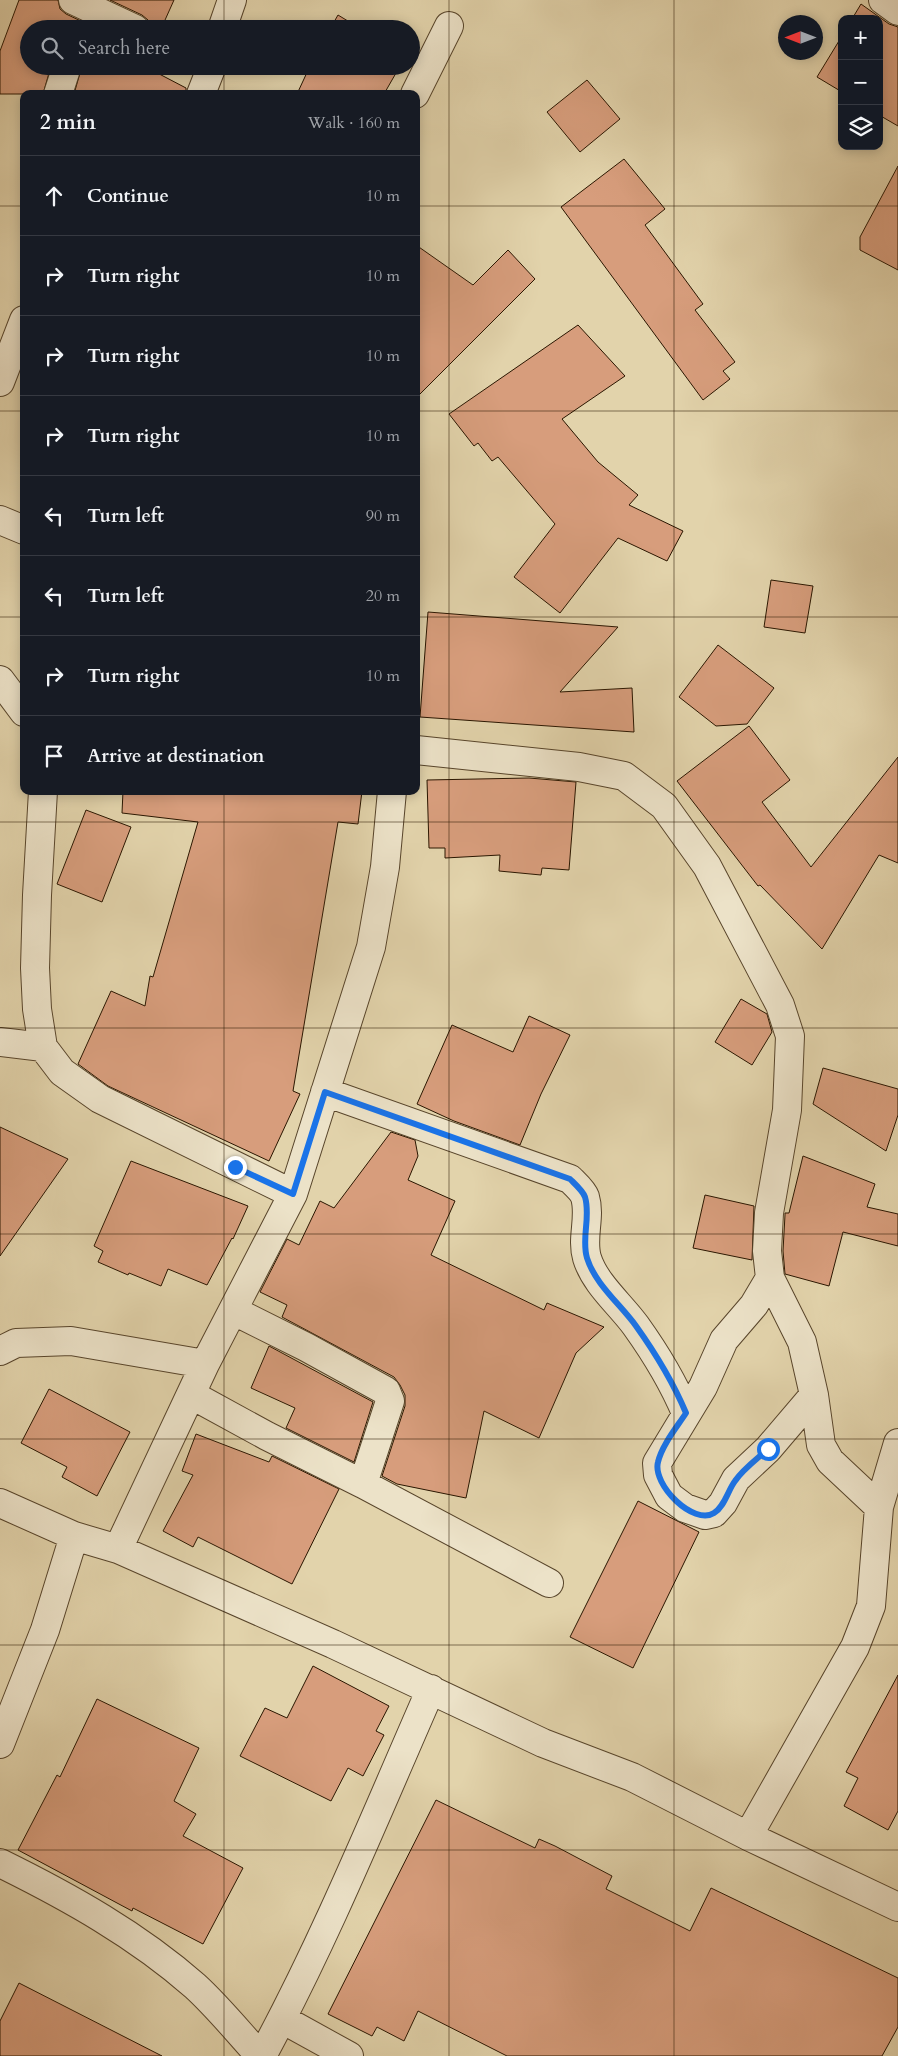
<!DOCTYPE html>
<meta charset="utf-8">
<style>
body{margin:0;font-family:Cardo,serif;background:#242831;color:#f1f3f6}
.controls{position:absolute;right:15px;top:15px;display:grid;overflow:hidden;border-radius:10px;box-shadow:0 2px 12px #0003}
.controls button{width:45px;height:45px;display:grid;place-items:center;padding:0;border:0;border-bottom:1px solid #363941;background:#171b24;color:#f1f3f6;font:25px sans-serif}
.compass{position:absolute;left:778px;top:15px;width:45px;height:45px;border-radius:50%;background:#171b24;box-shadow:0 2px 12px #0003;rotate:270deg}
.stop{position:absolute;width:15px;height:15px;margin:-11px;border:4px solid #1a73e8;border-radius:50%;background:#fff}
.stop.end{background:#1a73e8;border-color:#fff;box-shadow:0 1px 5px #0008}
.list{margin:0;padding:0;list-style:none}
h2{display:flex;justify-content:space-between;align-items:center;height:65px;margin:0;padding:0 20px;font-size:21px}
h2 small{font-size:16px;font-weight:400;color:#9ea1a6}
.list li{display:grid;grid-template-columns:32px 1fr auto;gap:15px;align-items:center;box-sizing:border-box;height:80px;padding:0 20px;border-top:1px solid #363941}
.list b{display:block;font-size:19px;white-space:nowrap}
.list em{font-size:16px;font-style:normal;color:#9ea1a6}
.icon{flex:none;width:28px;height:28px;fill:none;stroke:currentColor;stroke-width:2;stroke-linecap:round;stroke-linejoin:round}
.map{position:relative;flex:none;width:898px;height:2056px;overflow:hidden}
.search{position:absolute;background:#171b24;box-shadow:0 2px 12px #0003;left:20px;top:20px;width:400px;height:55px;display:flex;align-items:center;gap:12px;box-sizing:border-box;padding:0 18px;border-radius:28px;color:#9ea1a6;font-size:19px}
.panel{position:absolute;background:#171b24;box-shadow:0 2px 12px #0003;left:20px;top:90px;width:400px;height:705px;border-radius:10px}
.map>svg:first-child{display:block}
.building{fill:#d79d7c;stroke:#2a1600}
.lines{fill:none;stroke-linecap:round;stroke-linejoin:round}
.minor-casing{stroke:#58452b;stroke-width:30}
.minor{stroke:#ece2c8;stroke-width:28}
.route{stroke:#1a73e8;stroke-width:6}
.grid{fill:none;stroke:#2a1600;stroke-width:1;stroke-opacity:0.55}
</style>
<div class="map">
<svg width="898" height="2056" viewBox="0 0 898 2056">
<rect width="100%" height="100%" fill="#e2d3ab"/>
<filter id="stains"><feTurbulence type="fractalNoise" baseFrequency=".004" numOctaves="4"/><feColorMatrix values="0 0 0 0 .2 0 0 0 0 .09 0 0 0 0 .02 0 0 0 .5 -.17"/></filter>
<radialGradient id="worn" r=".72"><stop offset=".6" stop-color="#630" stop-opacity="0"/><stop offset="1" stop-color="#630" stop-opacity=".3"/></radialGradient>
<path class="building" d="M 19,0 L 58,0 L 60,9 L 66,14 L 98,29 L 29,29 L 29,66 L 51,66 L 43,94 L 0,94 L 0,51 Z
M 110,0 L 174,0 L 161,29 L 150,29 L 148,20 L 142,15 Z
M 861,4 L 889,24 L 898,27 L 898,126 L 879,115 L 879,19 L 852,19 Z
M 338,15 L 361,29 L 330,29 Z
M 842,36 L 842,92 L 817,77 Z
M 82,66 L 144,66 L 186,88 L 186,94 L 74,94 Z
M 310,66 L 400,66 L 384,94 L 297,94 Z
M 587,80 L 620,119 L 580,152 L 547,112 Z
M 624,159 L 665,209 L 645,225 L 703,304 L 695,310 L 735,362 L 723,371 L 730,379 L 703,400 L 561,207 Z
M 898,166 L 898,270 L 860,250 L 860,237 Z
M 416,245 L 473,285 L 508,250 L 535,279 L 416,398 Z
M 578,325 L 625,376 L 562,419 L 598,462 L 638,495 L 629,505 L 683,531 L 667,561 L 618,538 L 560,613 L 514,577 L 555,524 L 498,457 L 492,461 L 478,443 L 474,446 L 449,414 Z
M 771,580 L 813,586 L 805,633 L 764,627 Z
M 428,612 L 618,627 L 560,692 L 632,688 L 634,732 L 420,717 Z
M 718,645 L 774,688 L 747,724 L 716,726 L 679,697 Z
M 749,726 L 790,780 L 762,802 L 811,867 L 898,757 L 898,863 L 879,855 L 822,949 L 760,885 L 758,886 L 677,781 Z
M 529,778 L 576,782 L 569,870 L 542,868 L 541,875 L 499,871 L 500,855 L 445,858 L 445,848 L 429,848 L 427,780 Z
M 123,791 L 362,791 L 358,824 L 338,822 L 293,1091 L 300,1094 L 269,1161 L 108,1086 L 78,1064 L 111,991 L 145,1006 L 150,976 L 153,977 L 198,822 L 122,813 Z
M 86,810 L 131,827 L 102,902 L 57,884 Z
M 741,999 L 767,1014 L 772,1032 L 752,1065 L 715,1042 Z
M 529,1016 L 570,1035 L 541,1094 L 520,1145 L 454,1121 L 417,1104 L 452,1025 L 513,1052 Z
M 823,1068 L 898,1089 L 898,1115 L 886,1151 L 813,1104 Z
M 0,1127 L 68,1159 L 0,1256 Z
M 391,1132 L 415,1140 L 418,1156 L 408,1180 L 455,1201 L 431,1255 L 544,1310 L 547,1303 L 604,1327 L 576,1353 L 539,1438 L 484,1411 L 466,1498 L 397,1484 L 382,1476 L 405,1406 L 405,1395 L 400,1385 L 394,1377 L 282,1317 L 287,1305 L 260,1292 L 287,1239 L 299,1245 L 320,1201 L 334,1208 Z
M 803,1156 L 875,1184 L 867,1207 L 898,1214 L 898,1246 L 843,1232 L 829,1286 L 785,1274 L 783,1251 L 785,1215 L 785,1213 L 789,1213 Z
M 131,1161 L 248,1206 L 233,1239 L 232,1238 L 207,1285 L 168,1269 L 161,1286 L 129,1273 L 128,1275 L 98,1262 L 103,1251 L 94,1246 Z
M 705,1195 L 754,1206 L 752,1260 L 693,1248 Z
M 269,1346 L 373,1402 L 354,1462 L 286,1428 L 295,1408 L 251,1388 Z
M 49,1389 L 130,1432 L 97,1496 L 62,1477 L 67,1467 L 21,1443 Z
M 196,1434 L 269,1462 L 272,1456 L 339,1489 L 292,1584 L 198,1537 L 193,1547 L 163,1531 L 193,1475 L 182,1471 Z
M 638,1501 L 699,1532 L 633,1668 L 570,1637 Z
M 313,1666 L 389,1706 L 376,1731 L 384,1735 L 363,1776 L 348,1768 L 331,1801 L 240,1756 L 265,1708 L 287,1718 Z
M 898,1675 L 898,1811 L 888,1830 L 844,1806 L 858,1778 L 846,1772 Z
M 97,1699 L 199,1748 L 174,1801 L 196,1814 L 183,1836 L 243,1868 L 203,1944 L 133,1908 L 132,1911 L 18,1850 L 57,1775 L 60,1777 Z
M 436,1800 L 535,1848 L 539,1839 L 555,1846 L 612,1876 L 606,1889 L 690,1931 L 711,1888 L 898,1978 L 898,2027 L 882,2056 L 507,2056 L 418,2011 L 404,2041 L 377,2027 L 372,2036 L 328,2014 Z
M 19,1983 L 162,2056 L 0,2056 L 0,2021 Z"/>
<g class="lines">
<defs>
<path id="minor" d="M 73,0 L 135,29
M 883,0 L 898,11
M 222,29 L 232,0
M 58,94 L 67,66
M 201,94 L 212,66
M 415,94 L 449,26
M 0,382 L 24,320
M 0,520 L 24,530
M 0,680 L 24,712
M 416,750 L 579,767 L 624,776 L 664,806 L 707,866 L 780,1005 L 790,1036 L 787,1110 L 769,1213 L 767,1251 L 770,1278 L 802,1342 L 814,1395 L 821,1445 L 830,1461 L 879,1507
M 43,791 L 37,895 L 35,968 L 37,1009 L 43,1047 L 62,1072 L 100,1099 L 293,1194
M 0,1042 L 43,1047
M 325,1092 L 570,1179 C 575,1184 583,1191 585,1197 C 591,1217 581,1238 587,1258 C 595,1284 621,1305 636,1326 C 656,1354 673,1382 686,1413
M 770,1278 L 754,1305 L 724,1340 L 703,1387 L 657,1463 L 658,1475 L 669,1496 L 685,1508 L 705,1515 L 714,1513 L 723,1503 L 736,1479 L 768,1449 L 814,1395
M 234,1311 L 306,1347 L 386,1391 L 390,1401 L 363,1484
M 0,1351 L 16,1343 L 71,1341 L 205,1364
M 192,1395 L 267,1436 L 363,1484 L 549,1583
M 0,1503 L 74,1536 L 118,1549 L 333,1644 L 543,1743 L 632,1777 L 748,1836 L 898,1907
M 118,1549 L 205,1364 L 293,1194 L 371,947 L 385,867 L 392,791
M 0,1744 L 45,1630 L 74,1536
M 748,1836 L 855,1647 L 871,1606 L 879,1507 L 898,1443
M 0,1863 C 69,1897 137,1935 195,1986 C 218,2007 239,2033 260,2056
M 282,2019 L 349,2056
M 262,2056 C 326,1938 377,1812 431,1689"/>
</defs>
<use href="#minor" class="minor-casing"/>
<use href="#minor" class="minor"/>
</g>
<g class="lines">
<path class="route" d="M 235,1167 L 293,1194 L 325,1092 L 570,1179 C 575,1184 583,1191 585,1197 C 591,1217 581,1238 587,1258 C 595,1284 621,1305 636,1326 C 656,1354 673,1382 686,1413 C 677,1427 662,1445 658,1462 C 652,1485 694,1526 714,1513 C 725,1506 728,1490 735,1481 C 743,1469 757,1459 768,1449"/>
</g>
<path class="grid" d="M 224,0 L 224,29M 449,0 L 449,2056M 674,0 L 674,2056M 224,66 L 224,94M 0,206 L 24,206M 416,206 L 898,206M 0,411 L 24,411M 416,411 L 898,411M 0,617 L 24,617M 416,617 L 898,617M 224,791 L 224,2056M 0,822 L 898,822M 0,1028 L 898,1028M 0,1234 L 898,1234M 0,1439 L 898,1439M 0,1645 L 898,1645M 0,1850 L 898,1850"/>
<rect width="100%" height="100%" filter="url(#stains)"/>
<rect width="100%" height="100%" fill="url(#worn)"/>
</svg>
<div class="controls">
<button>+</button>
<button>−</button>
<button><svg class="icon" aria-label="layers" viewBox="0 0 24 24"><path d="M12 4l9 5-9 5-9-5zM3 14l9 5 9-5"/></svg></button>
</div>
<svg class="compass" viewBox="-18 -18 36 36"><path d="M0-13l5 13h-10z" fill="#e53935"/><path d="M0 13l5-13h-10z" fill="#9ea1a6"/></svg>
<div class="stop" style="left:768px;top:1449px"></div>
<div class="stop end" style="left:235px;top:1167px"></div>
<div class="search"><svg class="icon" aria-label="search" viewBox="0 0 24 24"><circle cx="10" cy="10" r="6"/><path d="M15 15l6 6"/></svg>Search here</div>
<section class="panel">
<h2>2 min<small>Walk · 160 m</small></h2>
<ul class="list">
<li><svg class="icon" aria-label="ahead" viewBox="0 0 24 24"><path d="M12 20V5M6 11l6-6 6 6"/></svg><div><b>Continue</b></div><em>10 m</em></li>
<li><svg class="icon" aria-label="right" viewBox="0 0 24 24"><path d="M7 20v-9h11M14 6l5 5-5 5"/></svg><div><b>Turn right</b></div><em>10 m</em></li>
<li><svg class="icon" aria-label="right" viewBox="0 0 24 24"><path d="M7 20v-9h11M14 6l5 5-5 5"/></svg><div><b>Turn right</b></div><em>10 m</em></li>
<li><svg class="icon" aria-label="right" viewBox="0 0 24 24"><path d="M7 20v-9h11M14 6l5 5-5 5"/></svg><div><b>Turn right</b></div><em>10 m</em></li>
<li><svg class="icon" aria-label="left" viewBox="0 0 24 24"><path d="M17 20v-9H6M10 6l-5 5 5 5"/></svg><div><b>Turn left</b></div><em>90 m</em></li>
<li><svg class="icon" aria-label="left" viewBox="0 0 24 24"><path d="M17 20v-9H6M10 6l-5 5 5 5"/></svg><div><b>Turn left</b></div><em>20 m</em></li>
<li><svg class="icon" aria-label="right" viewBox="0 0 24 24"><path d="M7 20v-9h11M14 6l5 5-5 5"/></svg><div><b>Turn right</b></div><em>10 m</em></li>
<li><svg class="icon" aria-label="arrive" viewBox="0 0 24 24"><path d="M6 21V4h12l-3 4 3 4H6"/></svg><div><b>Arrive at destination</b></div></li>
</ul>
</section>
</div>
